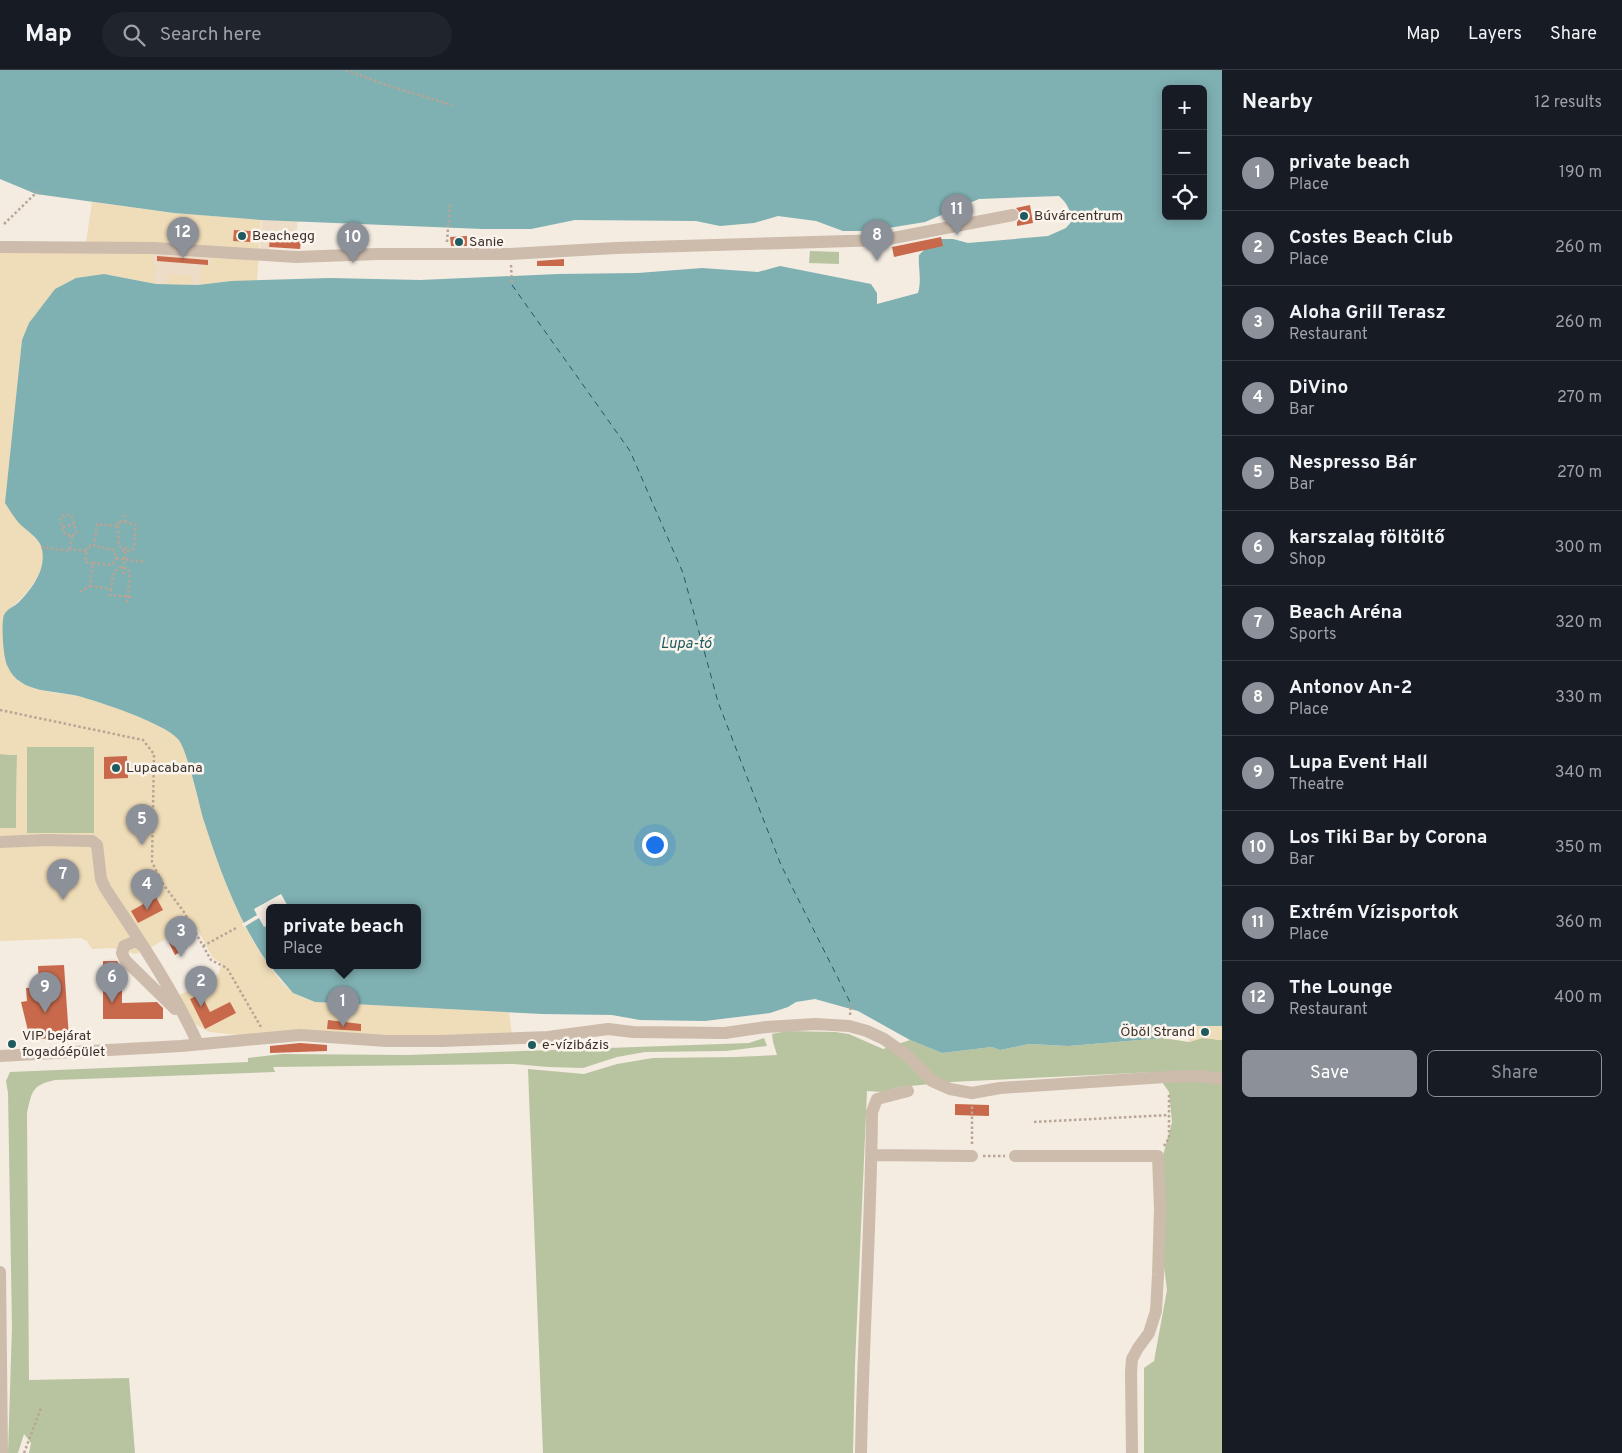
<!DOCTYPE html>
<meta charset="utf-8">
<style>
body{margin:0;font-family:Overpass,sans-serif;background:#20242c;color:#f1f3f6}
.controls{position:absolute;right:15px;top:15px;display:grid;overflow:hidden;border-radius:8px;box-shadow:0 2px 12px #0003}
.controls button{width:45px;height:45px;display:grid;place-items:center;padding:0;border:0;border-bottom:1px solid #363941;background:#171b24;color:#f1f3f6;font:25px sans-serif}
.you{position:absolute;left:654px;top:774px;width:18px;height:18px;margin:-12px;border:4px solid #fff;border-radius:50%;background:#1a73e8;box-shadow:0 0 0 8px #1a73e833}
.badge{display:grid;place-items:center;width:32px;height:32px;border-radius:50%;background:#8c9099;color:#fff;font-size:16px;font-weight:700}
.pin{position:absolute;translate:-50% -41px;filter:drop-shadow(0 1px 2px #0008)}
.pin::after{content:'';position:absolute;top:26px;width:18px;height:15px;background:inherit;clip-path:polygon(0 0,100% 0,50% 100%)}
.popup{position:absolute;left:266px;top:834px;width:155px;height:65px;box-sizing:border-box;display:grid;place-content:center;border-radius:8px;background:#171b24;filter:drop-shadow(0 1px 4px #0005);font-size:16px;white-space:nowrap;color:#9ea1a6}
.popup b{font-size:19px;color:#f1f3f6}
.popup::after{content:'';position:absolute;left:50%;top:100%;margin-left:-10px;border:10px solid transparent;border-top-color:#171b24}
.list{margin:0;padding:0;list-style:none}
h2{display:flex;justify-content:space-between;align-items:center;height:65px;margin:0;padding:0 20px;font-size:21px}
h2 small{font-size:16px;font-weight:400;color:#9ea1a6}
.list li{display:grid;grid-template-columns:32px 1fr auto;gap:15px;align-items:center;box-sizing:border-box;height:75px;padding:0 20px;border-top:1px solid #363941}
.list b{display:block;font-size:19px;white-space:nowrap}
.list p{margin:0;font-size:16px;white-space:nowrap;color:#9ea1a6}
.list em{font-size:16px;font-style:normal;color:#9ea1a6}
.actions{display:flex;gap:10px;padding:15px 20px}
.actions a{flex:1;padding:11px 0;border:1px solid #8c9099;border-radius:8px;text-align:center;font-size:18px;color:#8c9099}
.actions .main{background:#8c9099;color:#fff}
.icon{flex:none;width:28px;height:28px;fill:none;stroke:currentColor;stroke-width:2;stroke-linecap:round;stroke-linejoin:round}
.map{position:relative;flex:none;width:1222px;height:1383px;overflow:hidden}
header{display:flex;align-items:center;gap:30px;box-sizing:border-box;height:70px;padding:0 25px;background:#171b24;border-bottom:1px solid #363941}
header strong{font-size:24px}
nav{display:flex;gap:28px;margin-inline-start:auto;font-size:18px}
.search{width:350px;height:45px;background:#20242c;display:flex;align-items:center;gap:12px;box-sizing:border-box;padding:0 18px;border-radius:28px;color:#9ea1a6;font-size:19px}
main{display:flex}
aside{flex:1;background:#171b24}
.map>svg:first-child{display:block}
.green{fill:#b8c4a0}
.sand{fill:#efdcb8;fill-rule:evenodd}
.plaza{fill:#ecdcc8}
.water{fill:#7fb0b2;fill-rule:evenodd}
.pier{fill:#f4ebe1}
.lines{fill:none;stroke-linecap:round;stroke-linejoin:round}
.ferry{stroke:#1f5a5e;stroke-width:1;stroke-dasharray:6 5;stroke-linecap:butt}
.building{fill:#c8694b}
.path{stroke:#b9a596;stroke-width:2.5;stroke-dasharray:2.5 2.5;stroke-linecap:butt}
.minor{stroke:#cdbbac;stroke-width:12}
.poi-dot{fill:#1f5a5e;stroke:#fbf5ee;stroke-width:2}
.labels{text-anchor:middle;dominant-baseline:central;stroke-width:5;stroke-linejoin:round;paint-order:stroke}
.poi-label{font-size:14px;fill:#3b302b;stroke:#fbf5ee;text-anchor:start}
.water-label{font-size:15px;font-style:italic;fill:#1f5a5e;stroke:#fbf5ee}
</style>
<header>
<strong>Map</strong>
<div class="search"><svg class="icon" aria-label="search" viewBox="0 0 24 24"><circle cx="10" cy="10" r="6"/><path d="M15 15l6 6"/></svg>Search here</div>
<nav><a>Map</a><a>Layers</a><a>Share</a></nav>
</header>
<main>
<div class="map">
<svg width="1222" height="1383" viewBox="0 0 1222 1383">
<rect width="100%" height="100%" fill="#f4ebe1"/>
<path class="green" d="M 810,181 L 839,182 L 839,194 L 809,193 Z
M 27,677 L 94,677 L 94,763 L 27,763 Z
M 0,684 L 17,685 L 16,759 L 0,758 Z
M 787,961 L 835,962 L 849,964 L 883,979 L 910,970 L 942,983 L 992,977 L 1000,980 L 1029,974 L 1069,976 L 1163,968 L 1189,972 L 1202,968 L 1222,970 L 1222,1383 L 1144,1383 L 1144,1298 L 1154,1291 L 1167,1220 L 1154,1119 L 1172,1052 L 1169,1022 L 1155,1002 L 951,1012 L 900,1017 L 882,1022 L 867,1021 L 855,1294 L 853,1383 L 543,1383 L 528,999 L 584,1004 L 617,994 L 653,988 L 736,987 L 777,985 L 773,972 L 772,964 Z
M 764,968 L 767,976 L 726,981 L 645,982 L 617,987 L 583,998 L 548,997 L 514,994 L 273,997 L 275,1002 L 55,1010 C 32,1015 32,1021 27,1043 L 29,1310 L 129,1308 L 135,1383 L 29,1383 L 31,1373 L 24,1364 L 18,1383 L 8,1383 L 12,1257 L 8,1023 L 6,1011 L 10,1002 L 248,992 L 248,988 L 282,984 L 408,985 L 749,973 Z"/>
<path class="sand" d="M 92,132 L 174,143 L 261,150 L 257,211 L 231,211 L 198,215 L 156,214 L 104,204 L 76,208 L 55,219 L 22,270 L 19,304 L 17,451 C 24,458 34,465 39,473 C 54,495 25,528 8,540 L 18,611 C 24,614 30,618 36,619 C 49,623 63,623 77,626 C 100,632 161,652 178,668 C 186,676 193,713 197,726 C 214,785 245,880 291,921 C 297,927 308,929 315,932 L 509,942 L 512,965 L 240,965 L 209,962 L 195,954 L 178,926 L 218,905 L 222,894 L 213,888 L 194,853 L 146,880 L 135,884 L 113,878 L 92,879 L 87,871 L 81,868 L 0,871 L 0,758 L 16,758 L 17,685 L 0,684 L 0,181 L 85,179 ZM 27,677 L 94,677 L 94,763 L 27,763 Z
M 1188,956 L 1222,956 L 1222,970 L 1202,968 L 1189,972 Z"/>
<path class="plaza" d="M 263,128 L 298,146 L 296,170 L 270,169 L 269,185 L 260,185 Z
M 154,178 L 211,182 L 210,196 L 202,195 L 198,249 L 189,248 L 192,206 L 167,204 L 163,247 L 152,246 L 156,195 L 153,193 Z"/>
<path class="water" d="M 0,0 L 1222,0 L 1222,956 L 1188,956 L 1163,968 L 1069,976 L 1029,974 L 1000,980 L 992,977 L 942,983 L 910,970 L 858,941 L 815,929 L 796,932 L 788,937 L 770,943 L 705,951 L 640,950 L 612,945 L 542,944 L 315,932 L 293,923 L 270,896 L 417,896 L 417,838 L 269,838 L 269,895 C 239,853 220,801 204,751 C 199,735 187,678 178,669 C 164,653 100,632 78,626 C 54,620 20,624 8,597 C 3,589 1,553 4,545 C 7,539 13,537 18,533 C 33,518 48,497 41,476 C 38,467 24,459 18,452 C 13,446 9,439 5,433 L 22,270 L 29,253 L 55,219 L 76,208 L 104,204 L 156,214 L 198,215 L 231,211 L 330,208 L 420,210 L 558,204 L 638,203 L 702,198 L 758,202 L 780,196 L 871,214 L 877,223 L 877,234 L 918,223 C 922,210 918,197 919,185 L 929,175 L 941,169 L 953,169 L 968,173 L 1048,166 L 1066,158 L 1072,151 C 1070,140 1068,134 1059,126 L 979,129 L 925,152 L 870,161 L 843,161 L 816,151 L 778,146 L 754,153 L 720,156 L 696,151 L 575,150 L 531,159 L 483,159 L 261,150 L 174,143 L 36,124 L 0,109 ZM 1166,19 L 1203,19 L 1203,146 L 1166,146 Z"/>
<path class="pier" d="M 281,824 L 289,838 L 269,838 L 269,855 L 264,857 L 259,848 L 244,857 L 242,854 L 257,845 L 254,839 Z"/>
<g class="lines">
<path class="ferry" d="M 512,215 L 630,381 L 683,503 L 718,632 L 781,795 L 851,934"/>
</g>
<path class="building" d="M 1030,135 L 1033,153 L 1017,156 L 1017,152 L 1020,148 L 1021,144 L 1016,138 Z
M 234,160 L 251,161 L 250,172 L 233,171 Z
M 467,166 L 467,176 L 451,176 L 450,167 Z
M 941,167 L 943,176 L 894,187 L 892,177 Z
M 270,169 L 296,170 L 301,172 L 300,179 L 269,177 Z
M 157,186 L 208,190 L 208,195 L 157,191 Z
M 564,189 L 564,196 L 537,196 L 537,191 Z
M 127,686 L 128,708 L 104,709 L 104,687 Z
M 156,827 L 163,840 L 138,853 L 131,841 Z
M 181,866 L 187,878 L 175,885 L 169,873 Z
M 103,891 L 117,891 L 122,898 L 122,933 L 157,932 L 163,938 L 163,949 L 103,949 Z
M 64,895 L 69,968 L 30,969 L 21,932 L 27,931 L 26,918 L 39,917 L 38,896 Z
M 201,924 L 210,942 L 230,932 L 236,943 L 205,959 L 190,929 Z
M 328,950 L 361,954 L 361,961 L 327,959 Z
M 300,973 L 327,975 L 327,981 L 270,983 L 270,976 Z
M 955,1034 L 989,1035 L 989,1046 L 955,1045 Z"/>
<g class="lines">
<path class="path" d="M 346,0 L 386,15 L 452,35
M 4,154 L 38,121
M 447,172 L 450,132
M 511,195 L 512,215
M 124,452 L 125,445
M 63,457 L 74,454
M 41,477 L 70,481 L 70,479 L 87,481
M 70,479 L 72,466 L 65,464 L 60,451 L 62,446 L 66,444 L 72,447 L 76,461 L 76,463 L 72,466
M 116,488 L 144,492
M 93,493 L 111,495 L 116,491 L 116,486 L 113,480 L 94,476
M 123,504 L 126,475
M 90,516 L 111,519 C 112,511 112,502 120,497 L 127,499 L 130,504 L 127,534
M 111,519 L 110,525 L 132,527
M 80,522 L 90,516 L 93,493 L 85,492 L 88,476 L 94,476 L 97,454 L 118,456 L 118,451 L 135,454 L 135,473 L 133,479 L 128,481 L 122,480 L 119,475 L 118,456
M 0,640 L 143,670 L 154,684 L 152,792 L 163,814 L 184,842 L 211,890 L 227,898 L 261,957
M 203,876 L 238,857
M 850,945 L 851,934
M 1034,1052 L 1169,1045
M 972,1074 L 972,1034
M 1164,1076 L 1169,1068 L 1169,1023
M 983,1086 L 1005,1086
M 24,1383 L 41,1338"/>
<path class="minor" d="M 0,177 L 154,178 L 296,187 L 377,184 L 510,184 L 616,178 L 883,170 L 1013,145
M 0,772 L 46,770 L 92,771 L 97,775 L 101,809 L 105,818 C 138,868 173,919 198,974
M 143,876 L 136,871 L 124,876 L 122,883 L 125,890 L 175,939
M 0,986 L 181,976 L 300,965 L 386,971 L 441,971 L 548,967 L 608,959 L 633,962 L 725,963 L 766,957 L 815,954 L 849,956 L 867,961 L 884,969 L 908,986 L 932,1011 L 950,1019 L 972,1023 L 1000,1018 L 1165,1007 L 1201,1006 L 1222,1009
M 872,1085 L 972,1086
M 1015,1086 L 1158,1086 L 1160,1139 L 1158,1205 L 1156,1241 L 1149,1263 L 1138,1278 L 1132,1289 L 1131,1302 L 1132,1383
M 0,1202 L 2,1383
M 861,1383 C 863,1269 871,1156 872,1042 L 877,1029 L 908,1021"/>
</g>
<g class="poi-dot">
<circle cx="1024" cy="146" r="5"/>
<circle cx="242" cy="166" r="5"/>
<circle cx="459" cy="172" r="5"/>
<circle cx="116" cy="698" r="5"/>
<circle cx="1205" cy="962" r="5"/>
<circle cx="12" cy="974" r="5"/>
<circle cx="532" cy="975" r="5"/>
</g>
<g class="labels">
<g class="poi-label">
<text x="1034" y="146">Búvárcentrum</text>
<text x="252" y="166">Beachegg</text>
<text x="469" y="172">Sanie</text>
<text x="126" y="698">Lupacabana</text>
<text x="1195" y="962" text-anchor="end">Öböl Strand</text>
<text x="22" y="966">VIP bejárat<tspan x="22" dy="16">fogadóépület</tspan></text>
<text x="542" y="975">e-vízibázis</text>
</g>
<g class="water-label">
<text x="686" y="574">Lupa-tó</text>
</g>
</g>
</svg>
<div class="controls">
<button>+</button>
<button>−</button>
<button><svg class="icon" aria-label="locate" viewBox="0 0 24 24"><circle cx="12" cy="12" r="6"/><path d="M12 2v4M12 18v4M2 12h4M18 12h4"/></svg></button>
</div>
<div class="you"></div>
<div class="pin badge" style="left:343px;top:957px">1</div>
<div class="popup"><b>private beach</b>Place</div>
<div class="pin badge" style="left:201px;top:937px">2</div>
<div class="pin badge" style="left:181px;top:887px">3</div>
<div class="pin badge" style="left:147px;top:840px">4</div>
<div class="pin badge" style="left:142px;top:775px">5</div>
<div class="pin badge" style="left:112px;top:933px">6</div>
<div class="pin badge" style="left:63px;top:830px">7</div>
<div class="pin badge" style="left:877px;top:191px">8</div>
<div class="pin badge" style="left:45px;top:943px">9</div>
<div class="pin badge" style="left:353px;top:193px">10</div>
<div class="pin badge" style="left:957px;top:165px">11</div>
<div class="pin badge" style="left:183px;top:188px">12</div>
</div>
<aside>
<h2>Nearby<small>12 results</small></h2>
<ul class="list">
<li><span class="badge">1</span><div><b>private beach</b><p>Place</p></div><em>190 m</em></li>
<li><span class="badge">2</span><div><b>Costes Beach Club</b><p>Place</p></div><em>260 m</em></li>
<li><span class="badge">3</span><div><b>Aloha Grill Terasz</b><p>Restaurant</p></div><em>260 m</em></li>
<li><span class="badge">4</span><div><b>DiVino</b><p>Bar</p></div><em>270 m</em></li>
<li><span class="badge">5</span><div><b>Nespresso Bár</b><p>Bar</p></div><em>270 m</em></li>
<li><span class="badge">6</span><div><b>karszalag föltöltő</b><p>Shop</p></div><em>300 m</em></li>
<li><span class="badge">7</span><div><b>Beach Aréna</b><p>Sports</p></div><em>320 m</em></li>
<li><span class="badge">8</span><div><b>Antonov An-2</b><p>Place</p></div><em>330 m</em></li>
<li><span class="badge">9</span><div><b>Lupa Event Hall</b><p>Theatre</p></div><em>340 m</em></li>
<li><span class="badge">10</span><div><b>Los Tiki Bar by Corona</b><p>Bar</p></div><em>350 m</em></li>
<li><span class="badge">11</span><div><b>Extrém Vízisportok</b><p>Place</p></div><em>360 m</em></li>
<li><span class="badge">12</span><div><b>The Lounge</b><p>Restaurant</p></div><em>400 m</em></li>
</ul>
<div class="actions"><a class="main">Save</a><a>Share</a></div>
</aside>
</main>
